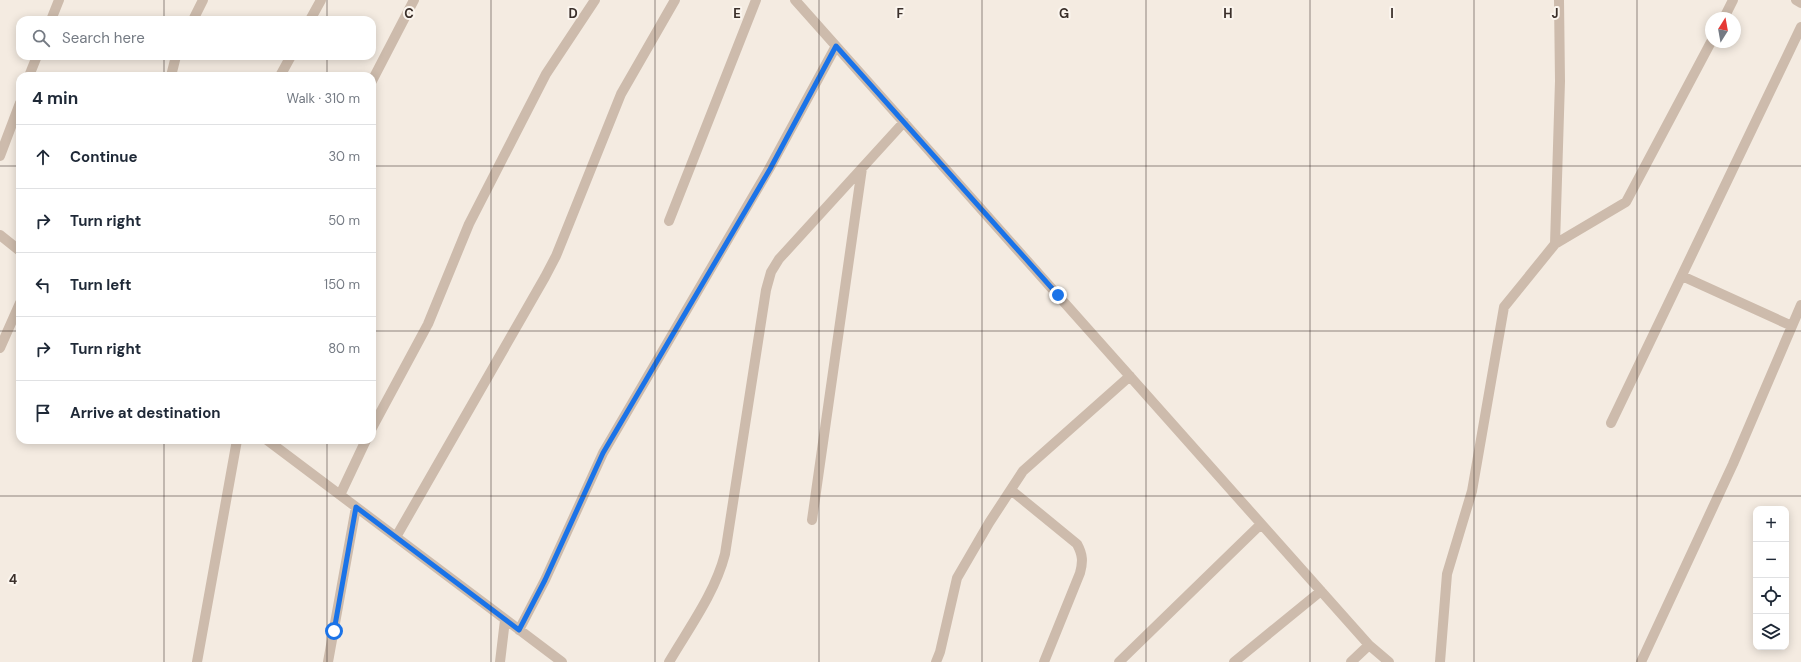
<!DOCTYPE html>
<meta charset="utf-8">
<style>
body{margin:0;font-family:"DM Sans",sans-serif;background:#f2f2f3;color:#1f2937}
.controls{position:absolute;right:12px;bottom:12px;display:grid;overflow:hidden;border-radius:8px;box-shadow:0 2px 10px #0003}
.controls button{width:36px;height:36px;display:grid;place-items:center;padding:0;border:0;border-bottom:1px solid #e0e1e3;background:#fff;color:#1f2937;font:20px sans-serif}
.compass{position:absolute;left:1705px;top:12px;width:36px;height:36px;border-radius:50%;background:#fff;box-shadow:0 2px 10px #0003;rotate:11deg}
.stop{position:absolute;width:12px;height:12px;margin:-9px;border:3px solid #1a73e8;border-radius:50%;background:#fff}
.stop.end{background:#1a73e8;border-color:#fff;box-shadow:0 1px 4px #0008}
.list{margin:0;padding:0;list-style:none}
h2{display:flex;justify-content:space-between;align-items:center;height:52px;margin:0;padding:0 16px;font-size:17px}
h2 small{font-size:13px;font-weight:400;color:#747a83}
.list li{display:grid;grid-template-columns:26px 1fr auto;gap:12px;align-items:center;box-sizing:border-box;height:64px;padding:0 16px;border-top:1px solid #e0e1e3}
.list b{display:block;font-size:15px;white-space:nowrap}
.list em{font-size:13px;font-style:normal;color:#747a83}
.icon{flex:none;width:22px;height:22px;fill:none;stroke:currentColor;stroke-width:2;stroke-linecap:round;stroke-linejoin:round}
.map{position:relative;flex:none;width:1801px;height:662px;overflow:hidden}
.search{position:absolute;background:#fff;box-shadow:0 2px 10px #0003;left:16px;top:16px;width:360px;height:44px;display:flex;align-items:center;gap:10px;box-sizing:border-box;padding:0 14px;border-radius:12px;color:#747a83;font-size:15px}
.panel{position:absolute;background:#fff;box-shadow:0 2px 10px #0003;left:16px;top:72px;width:360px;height:372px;border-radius:12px}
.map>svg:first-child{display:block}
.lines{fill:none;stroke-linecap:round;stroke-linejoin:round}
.street{stroke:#cdbbac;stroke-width:10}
.route{stroke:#1a73e8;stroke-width:5}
.grid{fill:none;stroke:#3b302b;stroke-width:1;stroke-opacity:0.55}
.grid-label{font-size:13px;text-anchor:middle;font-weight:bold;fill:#3b302b;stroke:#fbf5ee;stroke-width:4;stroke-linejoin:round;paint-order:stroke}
</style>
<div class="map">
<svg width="1801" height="662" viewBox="0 0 1801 662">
<rect width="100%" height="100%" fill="#f4ebe1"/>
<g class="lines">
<path class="street" d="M 795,0 L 1369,645 L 1389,662
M 1796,0 L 1801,3
M 1724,18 L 1733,0
M 51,20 L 59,0
M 193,20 L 203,0
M 310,20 L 321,0
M 29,76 L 37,56
M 171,76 L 176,56
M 280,76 L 291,56
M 372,81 L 414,0
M 0,156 L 20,103
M 669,221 L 756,0
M 0,235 L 20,251
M 1555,244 L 1626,202 L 1711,42
M 1682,276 L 1792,326
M 0,348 L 20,303
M 1611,423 L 1801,27
M 372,428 L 428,324 L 469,224 L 546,74 L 595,0
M 267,440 L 562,662
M 1011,490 L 1077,544 C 1083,555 1083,562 1080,573 L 1044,662
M 340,495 L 366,440
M 812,520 L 862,168
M 396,537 L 545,277 L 556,256 L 621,94 L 675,0
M 519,630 L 545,580 L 603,453 L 769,169 L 836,46
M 197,662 L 237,440
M 328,662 L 356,507
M 500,662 L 505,620
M 669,662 C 689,628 715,593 725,554 L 766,290 L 771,272 L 779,259 L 904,122
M 936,662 L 940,652 L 957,578 L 989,523 L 1023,471 L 1130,376
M 1119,662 L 1261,524
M 1234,662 L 1321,591
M 1351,662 L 1369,645
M 1440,662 L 1447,574 L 1472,491 L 1504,307 L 1555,244 L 1560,81 L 1559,0
M 1641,662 L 1733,464 L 1801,305"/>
</g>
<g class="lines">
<path class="route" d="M 334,631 L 356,507 L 519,630 L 545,580 L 603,453 L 770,169 L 836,46 L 1058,295"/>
</g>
<path class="grid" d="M 164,0 L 164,20M 327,0 L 327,20M 491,0 L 491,662M 655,0 L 655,662M 819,0 L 819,662M 982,0 L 982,662M 1146,0 L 1146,662M 1310,0 L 1310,662M 1474,0 L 1474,662M 1637,0 L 1637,662M 164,56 L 164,76M 327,56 L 327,76M 0,166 L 20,166M 372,166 L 1801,166M 0,331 L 20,331M 372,331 L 1801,331M 164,440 L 164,662M 327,440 L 327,662M 0,496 L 1801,496"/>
<g class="grid-label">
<text x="409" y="18">C</text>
<text x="573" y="18">D</text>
<text x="737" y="18">E</text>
<text x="900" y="18">F</text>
<text x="1064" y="18">G</text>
<text x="1228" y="18">H</text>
<text x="1392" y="18">I</text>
<text x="1555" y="18">J</text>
<text x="13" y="584">4</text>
</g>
</svg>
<div class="controls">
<button>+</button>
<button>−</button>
<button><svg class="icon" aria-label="locate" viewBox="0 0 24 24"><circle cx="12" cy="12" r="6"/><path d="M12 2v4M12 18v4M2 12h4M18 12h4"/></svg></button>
<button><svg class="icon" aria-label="layers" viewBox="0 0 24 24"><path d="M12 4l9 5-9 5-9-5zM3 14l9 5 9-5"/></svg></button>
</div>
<svg class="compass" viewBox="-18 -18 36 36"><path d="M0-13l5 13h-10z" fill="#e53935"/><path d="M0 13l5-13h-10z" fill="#747a83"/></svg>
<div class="stop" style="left:334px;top:631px"></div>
<div class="stop end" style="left:1058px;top:295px"></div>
<div class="search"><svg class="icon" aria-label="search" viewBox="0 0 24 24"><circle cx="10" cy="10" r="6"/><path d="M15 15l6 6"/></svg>Search here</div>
<section class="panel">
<h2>4 min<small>Walk · 310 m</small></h2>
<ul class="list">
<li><svg class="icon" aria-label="ahead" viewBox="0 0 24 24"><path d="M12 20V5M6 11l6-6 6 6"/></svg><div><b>Continue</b></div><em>30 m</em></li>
<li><svg class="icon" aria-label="right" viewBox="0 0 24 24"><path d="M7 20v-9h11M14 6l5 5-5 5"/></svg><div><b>Turn right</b></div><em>50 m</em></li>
<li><svg class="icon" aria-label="left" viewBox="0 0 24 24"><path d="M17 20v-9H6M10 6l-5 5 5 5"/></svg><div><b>Turn left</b></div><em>150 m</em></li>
<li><svg class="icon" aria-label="right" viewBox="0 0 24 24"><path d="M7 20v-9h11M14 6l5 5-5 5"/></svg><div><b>Turn right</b></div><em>80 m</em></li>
<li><svg class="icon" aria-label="arrive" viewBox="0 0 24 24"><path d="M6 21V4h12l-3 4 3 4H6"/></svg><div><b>Arrive at destination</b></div></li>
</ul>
</section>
</div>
